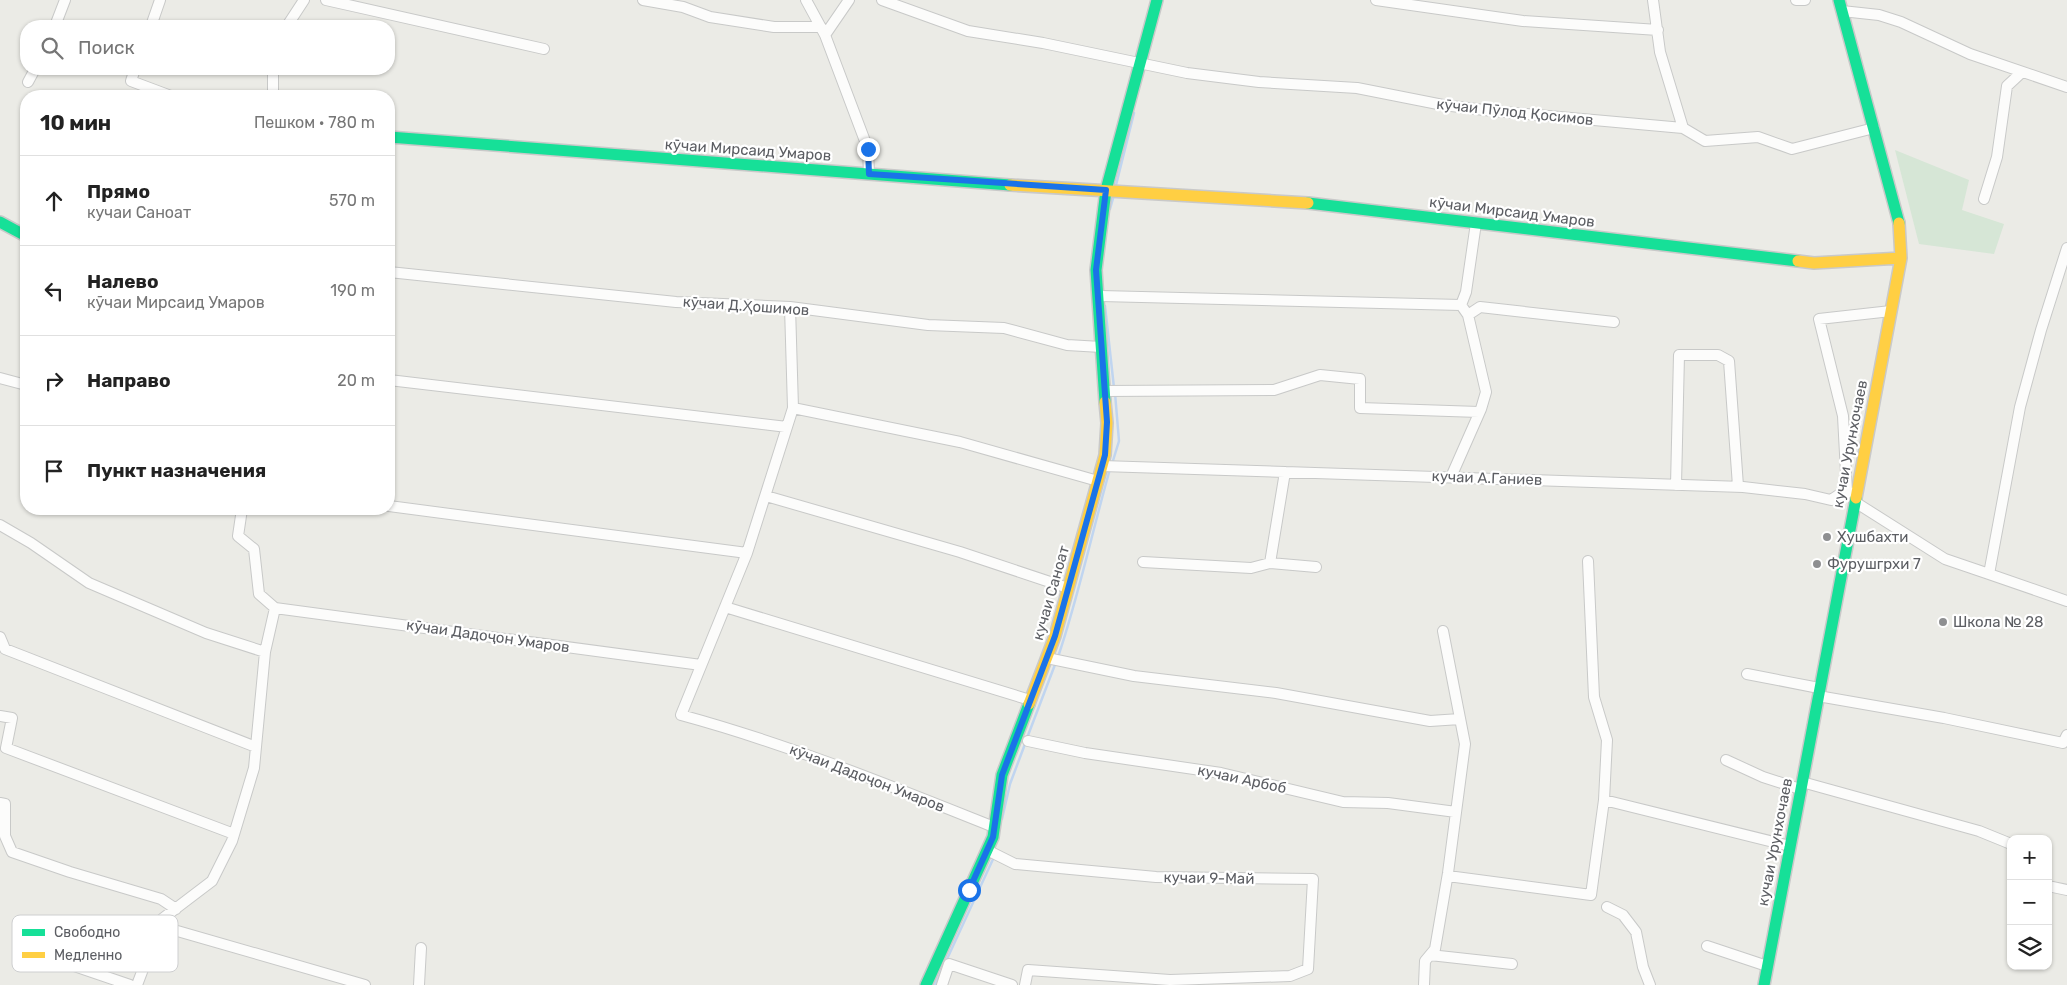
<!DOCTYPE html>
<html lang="ru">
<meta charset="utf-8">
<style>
body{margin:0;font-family:Rubik,sans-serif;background:#f6f6f6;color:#222}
.controls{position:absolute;right:15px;bottom:15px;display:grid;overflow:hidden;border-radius:10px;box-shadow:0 1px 4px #0004}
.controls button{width:45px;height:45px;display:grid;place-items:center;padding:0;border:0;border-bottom:1px solid #e0e0e0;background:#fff;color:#222;font:25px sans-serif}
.stop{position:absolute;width:15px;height:15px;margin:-11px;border:4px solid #1a73e8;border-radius:50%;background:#fff}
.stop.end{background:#1a73e8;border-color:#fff;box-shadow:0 1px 5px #0008}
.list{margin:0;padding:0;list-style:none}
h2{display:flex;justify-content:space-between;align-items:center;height:65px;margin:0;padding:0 20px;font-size:21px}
h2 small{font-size:16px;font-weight:400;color:#767676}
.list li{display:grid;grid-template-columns:32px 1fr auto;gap:15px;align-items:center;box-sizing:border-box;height:90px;padding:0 20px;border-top:1px solid #e0e0e0}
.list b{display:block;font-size:19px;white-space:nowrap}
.list p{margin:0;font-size:16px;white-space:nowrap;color:#767676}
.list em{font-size:16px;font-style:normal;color:#767676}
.icon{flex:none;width:28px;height:28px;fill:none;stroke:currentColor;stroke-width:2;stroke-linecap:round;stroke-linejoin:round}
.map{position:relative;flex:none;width:2067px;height:985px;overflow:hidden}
.search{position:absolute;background:#fff;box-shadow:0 1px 4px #0004;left:20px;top:20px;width:375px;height:55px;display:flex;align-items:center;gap:12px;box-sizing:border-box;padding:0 18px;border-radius:20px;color:#767676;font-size:19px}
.panel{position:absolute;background:#fff;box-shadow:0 1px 4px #0004;left:20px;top:90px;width:375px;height:425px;border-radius:20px}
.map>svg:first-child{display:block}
.green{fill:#d6e6d6}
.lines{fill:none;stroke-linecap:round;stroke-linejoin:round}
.stream{stroke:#c0d5f0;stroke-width:2.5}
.street-casing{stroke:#c8c9c8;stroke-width:12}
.fast-casing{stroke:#c9c9c9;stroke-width:14}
.slow-casing{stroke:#c9c9c9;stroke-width:14}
.street{stroke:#fcfcfb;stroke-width:10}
.fast{stroke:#16e098;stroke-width:11}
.slow{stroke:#ffcf43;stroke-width:11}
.route{stroke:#1a73e8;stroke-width:6}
.poi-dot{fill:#8e8f91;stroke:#fff;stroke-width:2}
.labels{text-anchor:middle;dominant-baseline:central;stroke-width:4.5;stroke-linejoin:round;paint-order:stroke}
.street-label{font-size:15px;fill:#5c5e63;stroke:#fff}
.poi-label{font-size:15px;fill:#5c5e63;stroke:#fff;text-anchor:start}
.key{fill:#fff;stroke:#cecfd0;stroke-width:1}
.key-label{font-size:14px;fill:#5c5e63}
</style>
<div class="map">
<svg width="2067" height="985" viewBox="0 0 2067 985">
<rect width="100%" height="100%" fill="#ebebe6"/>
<path class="green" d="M 1895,150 L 1969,180 L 1962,210 L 2004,224 L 1994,254 L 1919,244 Z"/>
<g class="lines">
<path class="stream" d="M 1116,185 L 1134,113
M 1110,209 L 1114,195
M 1105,306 L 1114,388
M 1112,464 L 1119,441 L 1115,393
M 1058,657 C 1079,595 1092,532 1110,469
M 1027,738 L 1056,662
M 1002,819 L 1010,784 L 1025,744
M 935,985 L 994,857"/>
<defs>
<path id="street" d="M 326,0 L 544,49
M 643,0 L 683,7 L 710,17 L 774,27 L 821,27
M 806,0 L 825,35 L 868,149 L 869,174
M 882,0 L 968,31 L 1043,43 L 1187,73 L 1259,82 L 1357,88 L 1443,105 L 1493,111 L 1683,128 L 1705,141 L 1758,137 L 1792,149 L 1874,128
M 1376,0 L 1523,21 L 1658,30
M 1653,0 L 1660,52 L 1683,128
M 1796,0 L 1805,0
M 1842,11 L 1879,15 L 1901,22 L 1970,54 L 2067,87
M 55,26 L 65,0
M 151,26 L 160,0
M 287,26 L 304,0
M 825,35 L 849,0
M 135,69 L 131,81 L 171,96
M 273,69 L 273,96
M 28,82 L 35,69
M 1984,199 L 1997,157 L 2007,86 L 2022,72
M 389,272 L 676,302 L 790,307 L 928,325 L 1004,328 L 1067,345 L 1101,347
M 1101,296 L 1461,305 L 1468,315 L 1486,392 L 1481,409 L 1451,477
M 1461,305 L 1466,292 L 1476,223
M 790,307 L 793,408 L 747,553 L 681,715 C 788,744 891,786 994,827
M 1468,315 L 1480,307 L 1614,322
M 0,378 L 26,385
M 389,380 L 787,427
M 1105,391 L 1274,390 L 1320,375 L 1360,379 L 1360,408 L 1479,412
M 793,408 L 960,442 L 1098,481
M 1102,466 L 1743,487 L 1805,494 L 1831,500 L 1843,492 L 1856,493
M 1285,472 L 1270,563 L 1316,567
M 1676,485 L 1679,355 L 1718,355 L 1729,361 L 1738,486
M 1847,492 L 1843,416 L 1819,319 L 1891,311
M 766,496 L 960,552 L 1068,588
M 1855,502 L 1945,559 L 1989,574 L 2020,407 L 2041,330 L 2067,248
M 389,506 L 747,553
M 242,509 L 238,536 L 254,549 L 259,594 L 275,608
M 0,525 L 31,543 L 89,583 L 206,633 L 265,652
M 1143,562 L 1251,568 L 1270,563
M 1989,574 L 2067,601
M 725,607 L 1030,700
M 275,608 L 701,665
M 0,637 L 5,649 L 256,747
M 1047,658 L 1134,676 L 1276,693 L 1430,721 L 1460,719
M 1747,674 L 1819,688
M 1818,696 L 1944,718 L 2063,743 L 2067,735
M 0,716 L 12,718 L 6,748 L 234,834
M 1028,741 L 1085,753 L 1221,773 L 1343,802 L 1388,803 L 1456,812
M 1726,760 L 1763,777 L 1800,789
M 1802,782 L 1979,831 L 2011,844
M 1604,800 L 1790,846
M 0,803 L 5,804 L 5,836 L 12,852 L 70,872 L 161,899 L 176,909
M 987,850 L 1015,864 L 1156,877 L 1313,879 L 1308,969 L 1290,976 L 1170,980 L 1028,970 L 1025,985
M 1448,876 L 1591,895 L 1604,800 L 1607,740 L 1594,697 L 1588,561
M 2048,886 L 2067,890
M 1607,907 L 1623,915 L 1636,932 L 1643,967 L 1650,985
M 160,926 L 365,985
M 1707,946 L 1767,966
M 39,954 L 130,985
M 1430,955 L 1512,964
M 137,985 L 162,919 L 212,881 L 232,841 L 254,768 L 265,652 L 275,608
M 419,985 L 421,948
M 942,985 L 949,964 L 1012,985
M 1424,985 L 1425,961 L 1435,949 L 1448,873 L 1465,744 L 1443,631"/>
<path id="fast" d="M 1839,0 L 1899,223
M 389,137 L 1010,185
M 1308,203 L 1798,261
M 0,222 L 26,236
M 1105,402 L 1096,270 L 1106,190 L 1157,0
M 926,985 L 993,837 L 1002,775 L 1029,704
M 1764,985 L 1856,498"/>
<path id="slow" d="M 1010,185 L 1308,203
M 1798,261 L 1814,263 L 1901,258
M 1856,498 L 1901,258 L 1899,223
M 1029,704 L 1055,636 L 1105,455 L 1107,423 L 1105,402"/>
</defs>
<use href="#street" class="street-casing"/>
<use href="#fast" class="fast-casing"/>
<use href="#slow" class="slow-casing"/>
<use href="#street" class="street"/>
<use href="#fast" class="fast"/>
<use href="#slow" class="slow"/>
</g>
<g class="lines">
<path class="route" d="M 868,149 L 869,174 L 1106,190 L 1096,270 L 1107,422 L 1105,455 L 1055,636 L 1002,775 L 993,837 L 969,890"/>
</g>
<g class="poi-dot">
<circle cx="1827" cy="537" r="5"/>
<circle cx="1817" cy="564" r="5"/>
<circle cx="1943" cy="622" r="5"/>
</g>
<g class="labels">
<g class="street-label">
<text transform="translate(1515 112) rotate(6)">кӯчаи Пӯлод Қосимов</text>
<text transform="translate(748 150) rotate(4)">кӯчаи Мирсаид Умаров</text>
<text transform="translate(1512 212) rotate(7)">кӯчаи Мирсаид Умаров</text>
<text transform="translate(746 306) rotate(4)">кӯчаи Д.Ҳошимов</text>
<text transform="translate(1850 444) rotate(-79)">кучаи Урунхочаев</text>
<text transform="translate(1487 478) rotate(2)">кучаи А.Ганиев</text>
<text transform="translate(1051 593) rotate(-74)">кучаи Саноат</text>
<text transform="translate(488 636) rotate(8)">кӯчаи Дадоҷон Умаров</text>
<text transform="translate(867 778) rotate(21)">кӯчаи Дадоҷон Умаров</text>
<text transform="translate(1242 779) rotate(12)">кучаи Арбоб</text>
<text transform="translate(1775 842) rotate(-79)">кучаи Урунхочаев</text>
<text transform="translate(1209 878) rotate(1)">кучаи 9-Май</text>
</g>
<g class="poi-label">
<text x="1837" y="537">Хушбахти</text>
<text x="1827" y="564">Фурушгрхи 7</text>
<text x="1953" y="622">Школа № 28</text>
</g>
</g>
<rect x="12" y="915" width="166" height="57" rx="8" class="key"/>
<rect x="22" y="929" width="23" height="7" fill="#16e098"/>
<rect x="22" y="952" width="23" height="6" fill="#ffcf43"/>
<g class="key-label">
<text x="54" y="937">Свободно</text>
<text x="54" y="960">Медленно</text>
</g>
</svg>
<div class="controls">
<button>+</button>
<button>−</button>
<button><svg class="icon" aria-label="layers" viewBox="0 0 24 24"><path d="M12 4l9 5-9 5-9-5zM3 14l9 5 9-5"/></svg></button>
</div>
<div class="stop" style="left:969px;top:890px"></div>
<div class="stop end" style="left:868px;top:149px"></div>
<div class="search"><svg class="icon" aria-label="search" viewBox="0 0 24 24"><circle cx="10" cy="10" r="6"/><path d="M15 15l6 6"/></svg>Поиск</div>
<section class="panel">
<h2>10 мин<small>Пешком · 780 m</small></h2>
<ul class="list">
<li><svg class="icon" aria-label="ahead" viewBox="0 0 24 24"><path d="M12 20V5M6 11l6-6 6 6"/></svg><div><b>Прямо</b><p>кучаи Саноат</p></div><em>570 m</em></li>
<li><svg class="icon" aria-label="left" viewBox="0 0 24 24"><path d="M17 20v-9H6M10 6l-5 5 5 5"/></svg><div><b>Налево</b><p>кӯчаи Мирсаид Умаров</p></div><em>190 m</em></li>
<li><svg class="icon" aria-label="right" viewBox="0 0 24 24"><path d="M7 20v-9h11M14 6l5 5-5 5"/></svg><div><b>Направо</b></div><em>20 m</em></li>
<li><svg class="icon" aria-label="arrive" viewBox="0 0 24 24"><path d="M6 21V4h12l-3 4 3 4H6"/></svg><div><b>Пункт назначения</b></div></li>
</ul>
</section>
</div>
